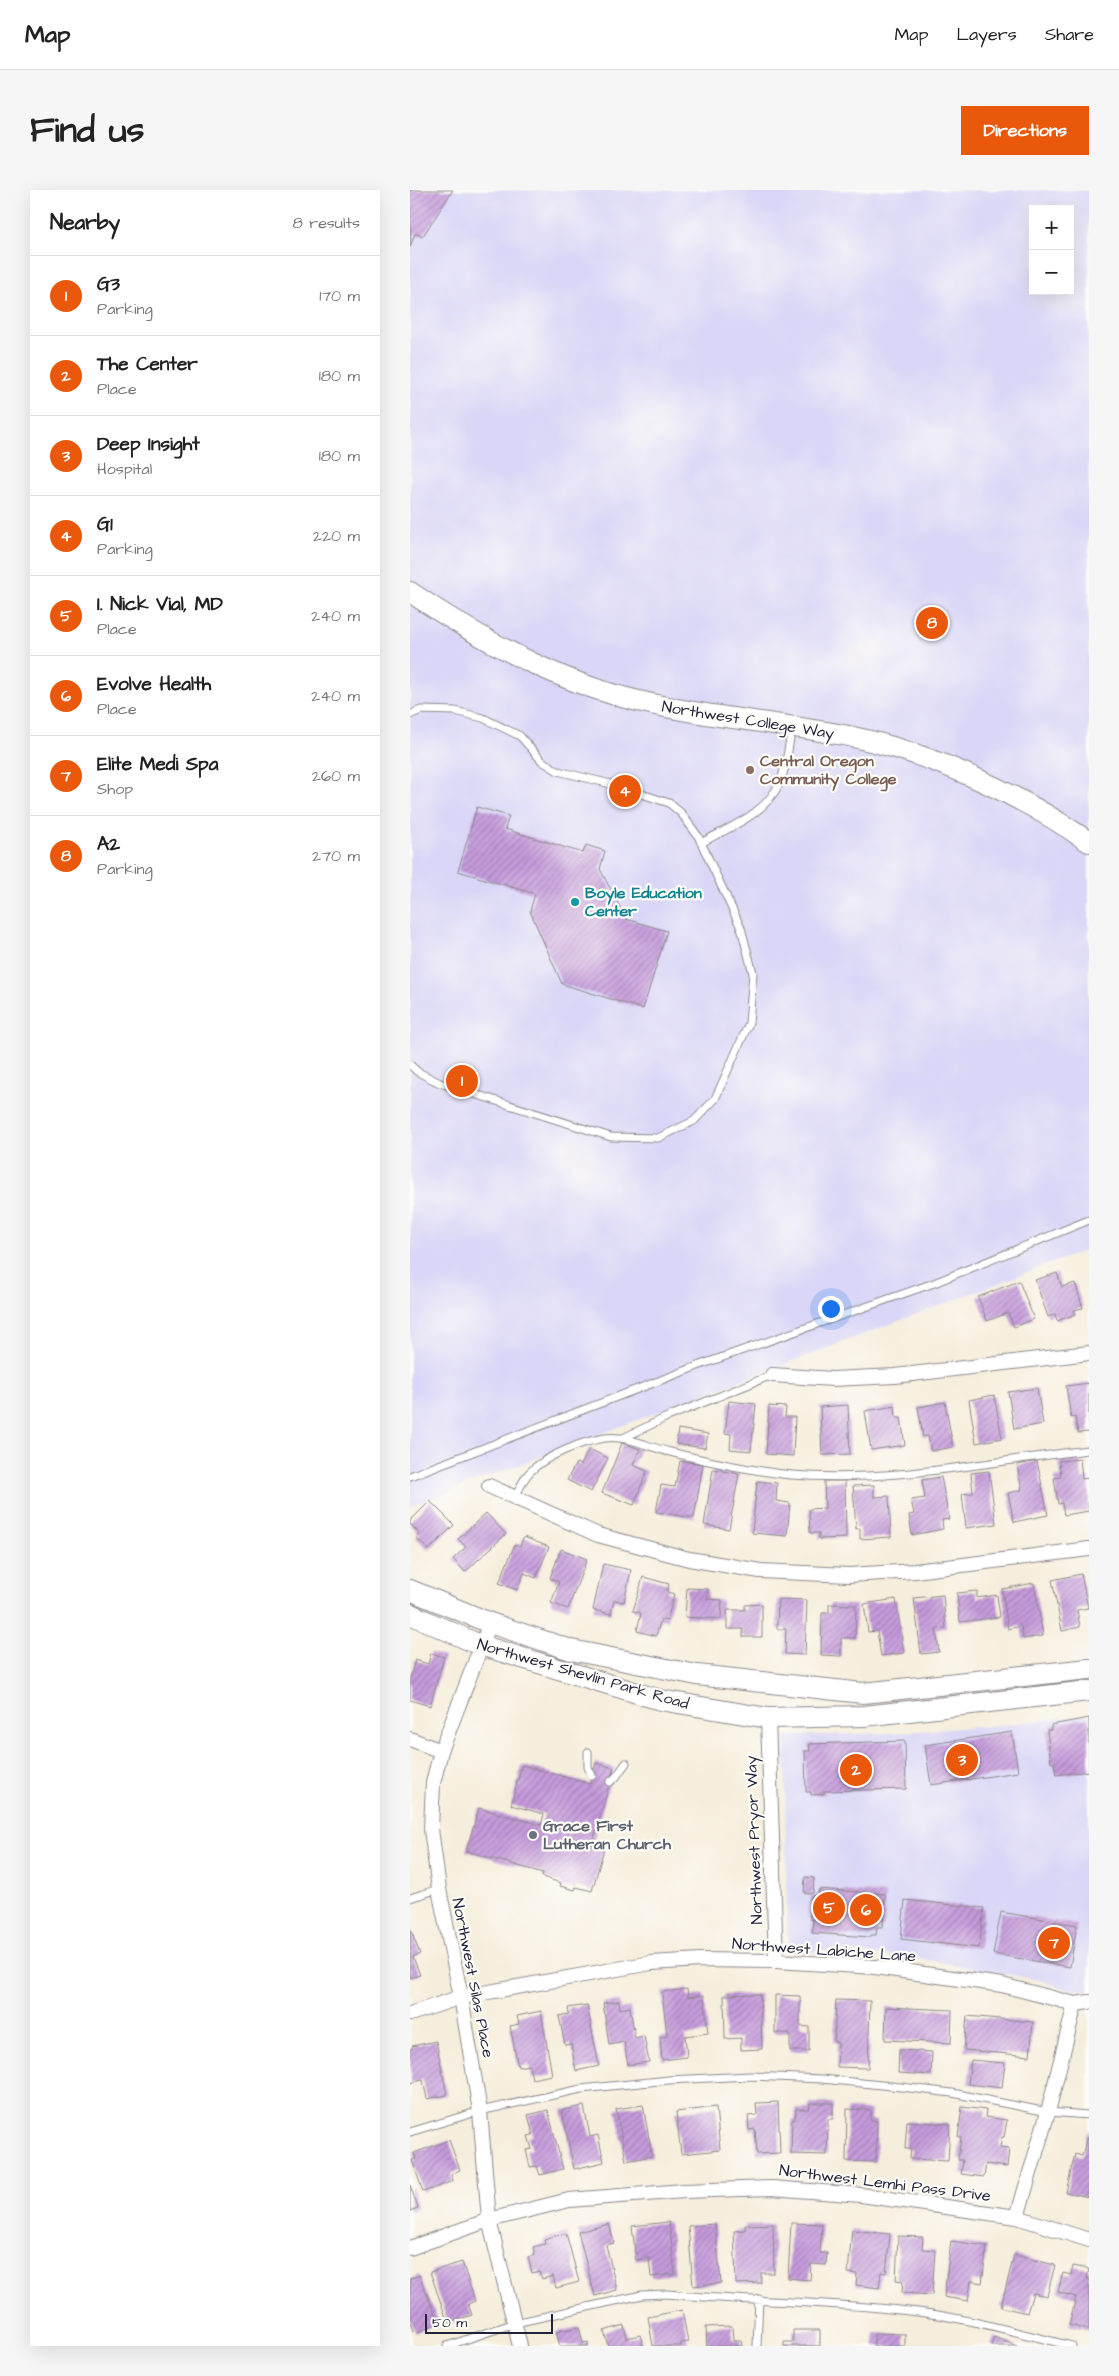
<!DOCTYPE html>
<meta charset="utf-8">
<style>
body{margin:0;font-family:"Architects Daughter",sans-serif;background:#f6f6f6;color:#222}
.controls{position:absolute;right:15px;top:15px;display:grid;overflow:hidden;border-radius:0px;box-shadow:0 5px 20px #0002}
.controls button{width:45px;height:45px;display:grid;place-items:center;padding:0;border:0;border-bottom:1px solid #e0e0e0;background:#fff;color:#222;font:25px sans-serif}
.scale{position:absolute;left:15px;bottom:12px;width:128px;box-sizing:border-box;padding-left:5px;border:2px solid #22223b;border-top:0;font-size:14px;line-height:18px;white-space:nowrap;color:#22223b;-webkit-text-stroke:4px #fdfcf7;paint-order:stroke}
.you{position:absolute;left:420px;top:1118px;width:18px;height:18px;margin:-12px;border:4px solid #fff;border-radius:50%;background:#1a73e8;box-shadow:0 0 0 8px #1a73e833}
.badge{display:grid;place-items:center;width:32px;height:32px;border-radius:50%;background:#ea580c;color:#fff;font-size:16px;font-weight:700}
.pin{position:absolute;translate:-50% -50%;border:2px solid #fff;box-shadow:0 1px 5px #0006}
.list{margin:0;padding:0;list-style:none}
h2{display:flex;justify-content:space-between;align-items:center;height:65px;margin:0;padding:0 20px;font-size:21px}
h2 small{font-size:16px;font-weight:400;color:#767676}
.list li{display:grid;grid-template-columns:32px 1fr auto;gap:15px;align-items:center;box-sizing:border-box;height:80px;padding:0 20px;border-top:1px solid #e0e0e0}
.list b{display:block;font-size:19px;white-space:nowrap}
.list p{margin:0;font-size:16px;white-space:nowrap;color:#767676}
.list em{font-size:16px;font-style:normal;color:#767676}
.map{position:relative;flex:none;width:679px;height:2156px;overflow:hidden;border-radius:0px}
header{display:flex;align-items:center;gap:30px;box-sizing:border-box;height:70px;padding:0 25px;background:#fff;border-bottom:1px solid #e0e0e0}
header strong{font-size:24px}
nav{display:flex;gap:28px;margin-inline-start:auto;font-size:18px}
.intro{display:flex;align-items:center;justify-content:space-between;box-sizing:border-box;height:120px;padding:0 30px}
h1{margin:0;font-size:35px}
.button{padding:12px 22px;border-radius:0px;background:#ea580c;color:#fff;font-size:18px;font-weight:700}
main{display:flex;gap:30px;padding:0 30px}
aside{flex:1;background:#fff;border-radius:0px;box-shadow:0 5px 20px #0002}
.map>svg:first-child{display:block}
.built{fill:#d9d6f7;fill-rule:evenodd}
.building{fill:url(#building-hatch)}
.lines{fill:none;stroke-linecap:round;stroke-linejoin:round}
.lane-casing{stroke:#8c888c;stroke-width:9}
.street-casing{stroke:#8c888c;stroke-width:16}
.secondary-casing{stroke:#8c888c;stroke-width:22}
.lane{stroke:#fff;stroke-width:7}
.street{stroke:#fff;stroke-width:14}
.secondary{stroke:#fff;stroke-width:20}
.education-dot{fill:#8d6e63;stroke:#fdfcf7;stroke-width:2}
.culture-dot{fill:#0f9aa8;stroke:#fdfcf7;stroke-width:2}
.worship-dot{fill:#6b7280;stroke:#fdfcf7;stroke-width:2}
.labels{text-anchor:middle;dominant-baseline:central;stroke-width:4.5;stroke-linejoin:round;paint-order:stroke}
.street-label{font-size:16px;fill:#22223b;stroke:#fdfcf7}
.education-label{font-size:16px;font-weight:bold;fill:#785e54;stroke:#fdfcf7;text-anchor:start}
.culture-label{font-size:16px;font-weight:bold;fill:#0d838f;stroke:#fdfcf7;text-anchor:start}
.worship-label{font-size:16px;font-weight:bold;fill:#5b616d;stroke:#fdfcf7;text-anchor:start}
</style>
<header>
<strong>Map</strong>
<nav><a>Map</a><a>Layers</a><a>Share</a></nav>
</header>
<div class="intro"><h1>Find us</h1><a class="button">Directions</a></div>
<main>
<aside>
<h2>Nearby<small>8 results</small></h2>
<ul class="list">
<li><span class="badge">1</span><div><b>G3</b><p>Parking</p></div><em>170 m</em></li>
<li><span class="badge">2</span><div><b>The Center</b><p>Place</p></div><em>180 m</em></li>
<li><span class="badge">3</span><div><b>Deep Insight</b><p>Hospital</p></div><em>180 m</em></li>
<li><span class="badge">4</span><div><b>G1</b><p>Parking</p></div><em>220 m</em></li>
<li><span class="badge">5</span><div><b>I. Nick Vial, MD</b><p>Place</p></div><em>240 m</em></li>
<li><span class="badge">6</span><div><b>Evolve Health</b><p>Place</p></div><em>240 m</em></li>
<li><span class="badge">7</span><div><b>Elite Medi Spa</b><p>Shop</p></div><em>260 m</em></li>
<li><span class="badge">8</span><div><b>A2</b><p>Parking</p></div><em>270 m</em></li>
</ul>
</aside>
<div class="map">
<svg width="679" height="2156" viewBox="0 0 679 2156">
<defs>
<pattern id="building-hatch" width="6" height="6" patternUnits="userSpaceOnUse" patternTransform="scale(1.25)"><rect width="6" height="6" fill="#c69bdc"/><path d="M-1 1l2-2M0 6l6-6M5 7l2-2" fill="none" stroke="#a07eb4"/></pattern>
</defs>
<rect width="100%" height="100%" fill="#fdfcf7"/>
<filter id="ink" filterUnits="userSpaceOnUse"><feTurbulence type="fractalNoise" baseFrequency=".02" numOctaves="2"/><feDisplacementMap in="SourceGraphic" scale="10" xChannelSelector="R" yChannelSelector="G"/><feConvolveMatrix kernelMatrix="1 2 1 2 8 2 1 2 1" color-interpolation-filters="sRGB"/></filter>
<filter id="wash" filterUnits="userSpaceOnUse"><feTurbulence type="fractalNoise" baseFrequency=".0096" numOctaves="4" result="noise"/><feDisplacementMap in="SourceGraphic" scale="20" xChannelSelector="R" yChannelSelector="G"/><feGaussianBlur stdDeviation="1.12" result="paint"/><feColorMatrix in="noise" values="0 0 0 0 0 0 0 0 0 0 0 0 0 0 0 0 0 1.4 0 .05"/><feComposite in="paint" operator="in"/></filter>
<g filter="url(#wash)">
<rect width="100%" height="100%" fill="#f6eedc"/>
<path class="built" d="M 0,0 L 679,0 L 679,1059 L 0,1316 ZM 623,19 L 660,19 L 660,101 L 623,101 Z
M 679,1525 L 679,1801 L 652,1798 L 629,1790 L 506,1768 L 416,1760 L 394,1763 L 380,1756 L 377,1743 L 375,1546 L 479,1543 L 581,1536 Z"/>
<g id="blocks">
<path class="building" d="M 0,0 L 43,0 L 13,46 L 5,44 L 0,57 Z
M 67,617 L 99,626 L 95,639 L 173,663 L 176,655 L 195,661 L 190,679 L 216,729 L 257,741 L 233,819 L 152,794 L 120,721 L 125,704 L 48,681 Z
M 647,1083 L 652,1097 L 665,1093 L 673,1118 L 664,1120 L 666,1124 L 647,1131 L 645,1124 L 638,1127 L 625,1090 Z
M 609,1091 L 624,1129 L 604,1137 L 598,1123 L 577,1131 L 568,1107 Z
M 679,1193 L 679,1242 L 668,1243 L 665,1227 L 661,1228 L 656,1196 Z
M 627,1198 L 633,1234 L 604,1239 L 598,1202 Z
M 584,1205 L 592,1248 L 566,1253 L 559,1210 Z
M 319,1211 L 346,1214 L 341,1261 L 320,1259 L 321,1244 L 315,1243 Z
M 535,1212 L 543,1257 L 521,1261 L 518,1246 L 513,1247 L 508,1217 Z
M 438,1215 L 440,1264 L 412,1265 L 410,1217 Z
M 359,1216 L 376,1217 L 375,1227 L 385,1227 L 383,1266 L 356,1264 Z
M 485,1216 L 486,1228 L 491,1228 L 495,1255 L 461,1260 L 455,1221 Z
M 268,1239 L 298,1244 L 295,1258 L 266,1254 Z
M 212,1253 L 230,1259 L 223,1275 L 237,1281 L 224,1315 L 192,1303 Z
M 179,1259 L 198,1268 L 181,1302 L 157,1290 L 166,1273 L 171,1275 Z
M 670,1269 L 672,1289 L 679,1288 L 679,1321 L 654,1325 L 652,1313 L 648,1314 L 644,1288 L 651,1287 L 649,1271 Z
M 270,1271 L 293,1274 L 284,1328 L 246,1322 L 251,1295 L 265,1297 Z
M 627,1271 L 638,1325 L 604,1332 L 598,1303 L 612,1300 L 607,1275 Z
M 303,1279 L 329,1284 L 319,1339 L 294,1335 Z
M 579,1281 L 586,1334 L 556,1338 L 552,1304 L 563,1303 L 561,1283 Z
M 531,1287 L 539,1329 L 532,1330 L 533,1339 L 502,1345 L 499,1325 L 504,1324 L 501,1310 L 515,1308 L 512,1290 Z
M 347,1291 L 367,1293 L 366,1311 L 380,1313 L 377,1346 L 342,1343 Z
M 414,1291 L 435,1291 L 436,1348 L 409,1349 L 409,1343 L 400,1343 L 399,1319 L 415,1318 Z
M 464,1295 L 464,1307 L 479,1306 L 481,1347 L 450,1349 L 450,1338 L 446,1339 L 443,1296 Z
M 20,1311 L 44,1335 L 19,1360 L 6,1348 L 10,1344 L 0,1334 L 0,1331 Z
M 76,1323 L 96,1344 L 55,1382 L 43,1369 L 56,1357 L 48,1349 Z
M 114,1347 L 139,1357 L 126,1388 L 114,1383 L 107,1400 L 89,1393 L 105,1354 L 110,1356 Z
M 151,1359 L 177,1369 L 158,1419 L 141,1413 L 149,1392 L 140,1388 Z
M 193,1374 L 221,1380 L 214,1412 L 204,1410 L 201,1424 L 183,1420 Z
M 671,1384 L 678,1418 L 667,1420 L 670,1437 L 652,1441 L 642,1390 Z
M 233,1387 L 259,1394 L 257,1402 L 264,1404 L 257,1431 L 251,1429 L 246,1446 L 227,1441 L 231,1423 L 223,1421 Z
M 624,1393 L 633,1446 L 613,1449 L 611,1436 L 598,1439 L 592,1399 Z
M 277,1398 L 298,1399 L 297,1409 L 312,1410 L 311,1429 L 275,1427 Z
M 567,1401 L 567,1408 L 587,1405 L 590,1427 L 550,1432 L 547,1403 Z
M 533,1405 L 536,1438 L 526,1439 L 529,1462 L 511,1464 L 504,1408 Z
M 368,1409 L 397,1410 L 395,1465 L 375,1464 L 376,1439 L 367,1439 Z
M 486,1409 L 494,1463 L 471,1466 L 467,1441 L 458,1442 L 454,1414 Z
M 352,1414 L 352,1447 L 333,1447 L 333,1439 L 317,1439 L 317,1420 L 335,1420 L 335,1415 Z
M 419,1414 L 446,1415 L 445,1448 L 431,1448 L 431,1466 L 411,1465 L 412,1423 L 419,1423 Z
M 21,1463 L 34,1467 L 20,1516 L 0,1510 L 0,1488 L 5,1470 L 18,1474 Z
M 679,1528 L 679,1581 L 646,1585 L 644,1573 L 641,1573 L 637,1540 L 641,1540 L 641,1535 Z
M 602,1542 L 608,1582 L 521,1595 L 515,1555 Z
M 495,1551 L 496,1599 L 414,1601 L 414,1604 L 401,1605 L 401,1602 L 396,1602 L 395,1561 L 400,1561 L 399,1554 Z
M 186,1573 L 204,1578 L 182,1655 L 194,1659 L 182,1701 L 166,1697 L 165,1700 L 150,1696 L 151,1693 L 132,1687 L 133,1683 L 56,1661 L 69,1618 L 131,1635 L 134,1624 L 101,1615 L 112,1575 L 180,1594 Z
M 395,1687 L 404,1688 L 403,1703 L 394,1703 Z
M 409,1699 L 475,1704 L 473,1737 L 467,1737 L 466,1745 L 461,1745 L 460,1747 L 402,1743 L 403,1730 L 400,1729 L 401,1706 L 408,1706 Z
M 495,1710 L 574,1718 L 569,1758 L 491,1749 Z
M 591,1722 L 667,1735 L 660,1777 L 583,1764 Z
M 0,1738 L 10,1764 L 3,1767 L 10,1785 L 0,1788 Z
M 277,1799 L 278,1807 L 294,1805 L 298,1843 L 275,1846 L 277,1867 L 252,1870 L 250,1847 L 257,1846 L 252,1802 Z
M 350,1804 L 352,1859 L 331,1860 L 331,1848 L 315,1849 L 314,1805 Z
M 365,1805 L 390,1806 L 390,1836 L 399,1837 L 399,1861 L 380,1861 L 380,1843 L 365,1843 Z
M 426,1810 L 460,1811 L 458,1878 L 427,1877 L 428,1853 L 424,1852 Z
M 209,1811 L 210,1819 L 220,1817 L 225,1848 L 234,1846 L 239,1872 L 218,1875 L 214,1852 L 199,1855 L 193,1813 Z
M 177,1815 L 189,1876 L 166,1881 L 161,1854 L 155,1855 L 149,1826 L 159,1824 L 158,1818 Z
M 476,1817 L 542,1820 L 541,1853 L 475,1850 Z
M 131,1821 L 142,1885 L 122,1889 L 119,1875 L 108,1877 L 100,1836 L 109,1834 L 107,1826 Z
M 557,1826 L 623,1832 L 620,1866 L 554,1860 Z
M 26,1851 L 37,1905 L 17,1909 L 13,1890 L 0,1893 L 0,1859 L 3,1858 L 2,1856 Z
M 489,1860 L 522,1862 L 521,1885 L 488,1883 Z
M 561,1870 L 595,1873 L 592,1898 L 558,1894 Z
M 368,1912 L 370,1963 L 347,1964 L 345,1939 L 339,1940 L 338,1926 L 347,1925 L 346,1913 Z
M 400,1913 L 423,1913 L 423,1929 L 418,1929 L 417,1965 L 381,1964 L 382,1930 L 385,1930 L 386,1919 L 399,1919 Z
M 233,1915 L 242,1966 L 216,1971 L 206,1919 Z
M 174,1916 L 180,1947 L 188,1945 L 194,1972 L 164,1979 L 152,1920 Z
M 306,1917 L 310,1960 L 271,1964 L 266,1922 Z
M 552,1917 L 576,1920 L 575,1927 L 597,1930 L 594,1947 L 592,1947 L 590,1957 L 599,1958 L 597,1977 L 576,1974 L 574,1987 L 551,1984 L 553,1970 L 548,1970 L 551,1947 L 548,1947 Z
M 437,1919 L 461,1920 L 460,1930 L 467,1931 L 466,1972 L 436,1971 Z
M 138,1920 L 153,1979 L 130,1985 L 127,1976 L 120,1977 L 116,1960 L 122,1959 L 118,1946 L 123,1945 L 118,1925 Z
M 497,1931 L 540,1934 L 538,1971 L 500,1969 L 501,1959 L 495,1959 Z
M 679,1939 L 679,2007 L 656,2002 L 665,1964 L 672,1966 Z
M 39,1950 L 50,1980 L 41,1984 L 43,1991 L 13,2002 L 2,1970 L 6,1969 L 4,1963 Z
M 0,1995 L 8,2018 L 0,2021 Z
M 259,2032 L 265,2084 L 241,2087 L 239,2068 L 226,2070 L 222,2036 Z
M 381,2033 L 412,2034 L 410,2063 L 417,2063 L 416,2075 L 401,2074 L 400,2090 L 378,2088 Z
M 199,2034 L 204,2053 L 196,2055 L 207,2100 L 185,2106 L 168,2042 Z
M 305,2034 L 311,2093 L 283,2096 L 278,2036 Z
M 363,2034 L 364,2083 L 351,2083 L 351,2093 L 326,2094 L 324,2041 L 335,2040 L 335,2035 Z
M 442,2040 L 480,2044 L 476,2083 L 471,2082 L 469,2098 L 446,2095 L 447,2084 L 438,2083 Z
M 156,2043 L 169,2092 L 146,2098 L 143,2086 L 132,2089 L 129,2081 L 122,2083 L 118,2067 L 125,2065 L 123,2057 L 135,2054 L 134,2049 Z
M 488,2046 L 513,2047 L 512,2059 L 525,2060 L 522,2105 L 492,2103 L 493,2091 L 486,2090 Z
M 541,2051 L 577,2056 L 572,2093 L 561,2091 L 558,2111 L 534,2107 Z
M 604,2065 L 645,2075 L 637,2106 L 623,2103 L 617,2123 L 591,2117 Z
M 52,2072 L 65,2111 L 58,2114 L 62,2125 L 38,2133 L 20,2082 Z
M 663,2076 L 679,2079 L 677,2088 L 679,2089 L 679,2140 L 659,2135 L 666,2107 L 648,2102 L 653,2083 L 661,2085 Z
M 9,2085 L 29,2133 L 5,2143 L 0,2130 L 0,2089 Z
M 272,2120 L 278,2152 L 271,2153 L 271,2156 L 243,2156 L 238,2127 Z
M 214,2135 L 217,2148 L 230,2145 L 233,2156 L 198,2156 L 194,2141 Z
M 322,2136 L 323,2150 L 331,2150 L 332,2156 L 297,2156 L 296,2137 Z
M 169,2137 L 173,2153 L 178,2152 L 178,2156 L 150,2156 L 146,2142 Z
M 383,2140 L 410,2140 L 410,2156 L 374,2156 L 374,2152 L 383,2152 Z
M 464,2143 L 495,2144 L 495,2156 L 464,2156 Z
M 584,2147 L 607,2156 L 581,2156 Z"/>
</g>
</g>
<g filter="url(#ink)">
<use href="#blocks" fill-opacity="0" stroke="#8c888c" stroke-width="1"/>
<g class="lines">
<defs>
<path id="lane" d="M 0,525 L 11,520 L 45,521 L 73,528 L 110,546 L 132,571 L 148,581 L 205,595 L 259,613 L 271,623 L 288,646 L 331,738 L 343,783 L 339,833 L 305,909 L 284,931 L 248,948 L 201,947 L 30,893 L 8,882 L 0,875
M 291,653 C 320,637 356,624 370,592 C 377,577 378,555 382,539
M 213,1248 L 255,1228 L 362,1185
M 0,1286 L 293,1174 L 524,1093 L 679,1030
M 105,1308 C 109,1300 113,1288 120,1282 C 135,1266 173,1251 195,1248 C 217,1245 238,1257 260,1262 C 301,1272 341,1281 382,1285 C 482,1293 580,1271 679,1260
M 178,1562 L 178,1577 L 182,1586
M 200,1592 L 206,1587 L 216,1573
M 0,1708 L 29,1699
M 0,1942 L 70,1921 L 171,1899 L 259,1890 L 340,1886 L 412,1889 L 491,1897 L 542,1903 L 638,1922 L 679,1925
M 37,2156 L 105,2133 L 232,2105 L 257,2104 C 338,2112 418,2111 499,2121 C 554,2127 608,2143 662,2156
M 347,2156 L 349,2109"/>
<path id="street" d="M 362,1185 L 423,1189 L 485,1186 L 679,1163
M 79,1296 L 188,1345 L 279,1369 L 350,1381 L 439,1385 L 505,1381 L 679,1359
M 80,1433 L 31,1561 L 23,1593 L 21,1639 L 29,1699 L 51,1807 L 70,1921 L 79,2030 L 110,2156
M 358,1528 L 366,1771
M 0,1549 L 31,1561
M 0,1824 L 51,1807 L 241,1773 L 291,1770 L 366,1771 L 465,1777 L 592,1795 L 665,1814 L 679,1812
M 607,2027 L 638,1922 L 665,1814
M 0,2058 L 79,2030 L 159,2010 L 274,2001 L 362,1998 L 451,2005 L 607,2027 L 679,2050"/>
<path id="secondary" d="M 0,402 C 65,446 140,488 216,508 C 290,527 368,532 443,547 C 524,564 611,605 679,652
M 0,1400 L 80,1433 L 161,1460 L 287,1485 L 453,1503 L 679,1479
M 0,1424 L 70,1455 L 250,1510 L 358,1528 L 454,1526 L 679,1501"/>
</defs>
<use href="#lane" class="lane-casing"/>
<use href="#street" class="street-casing"/>
<use href="#secondary" class="secondary-casing"/>
<use href="#lane" class="lane"/>
<use href="#street" class="street"/>
<use href="#secondary" class="secondary"/>
</g>
</g>
<circle class="education-dot" cx="340" cy="580" r="5"/>
<circle class="culture-dot" cx="165" cy="712" r="5"/>
<circle class="worship-dot" cx="123" cy="1645" r="5"/>
<g class="labels">
<g class="street-label">
<text transform="translate(338 530) rotate(9)">Northwest College Way</text>
<text transform="translate(173 1484) rotate(16)">Northwest Shevlin Park Road</text>
<text transform="translate(344 1650) rotate(-92)">Northwest Pryor Way</text>
<text transform="translate(414 1760) rotate(4)">Northwest Labiche Lane</text>
<text transform="translate(63 1788) rotate(79)">Northwest Silas Place</text>
<text transform="translate(475 1993) rotate(7)">Northwest Lemhi Pass Drive</text>
</g>
<g class="education-label">
<text x="350" y="571">Central Oregon<tspan x="350" dy="18">Community College</tspan></text>
</g>
<g class="culture-label">
<text x="175" y="703">Boyle Education<tspan x="175" dy="18">Center</tspan></text>
</g>
<g class="worship-label">
<text x="133" y="1636">Grace First<tspan x="133" dy="18">Lutheran Church</tspan></text>
</g>
</g>
</svg>
<div class="controls">
<button>+</button>
<button>−</button>
</div>
<div class="scale">50 m</div>
<div class="you"></div>
<div class="pin badge" style="left:52px;top:891px">1</div>
<div class="pin badge" style="left:446px;top:1580px">2</div>
<div class="pin badge" style="left:552px;top:1570px">3</div>
<div class="pin badge" style="left:215px;top:601px">4</div>
<div class="pin badge" style="left:419px;top:1718px">5</div>
<div class="pin badge" style="left:456px;top:1720px">6</div>
<div class="pin badge" style="left:644px;top:1753px">7</div>
<div class="pin badge" style="left:522px;top:433px">8</div>
</div>
</main>
